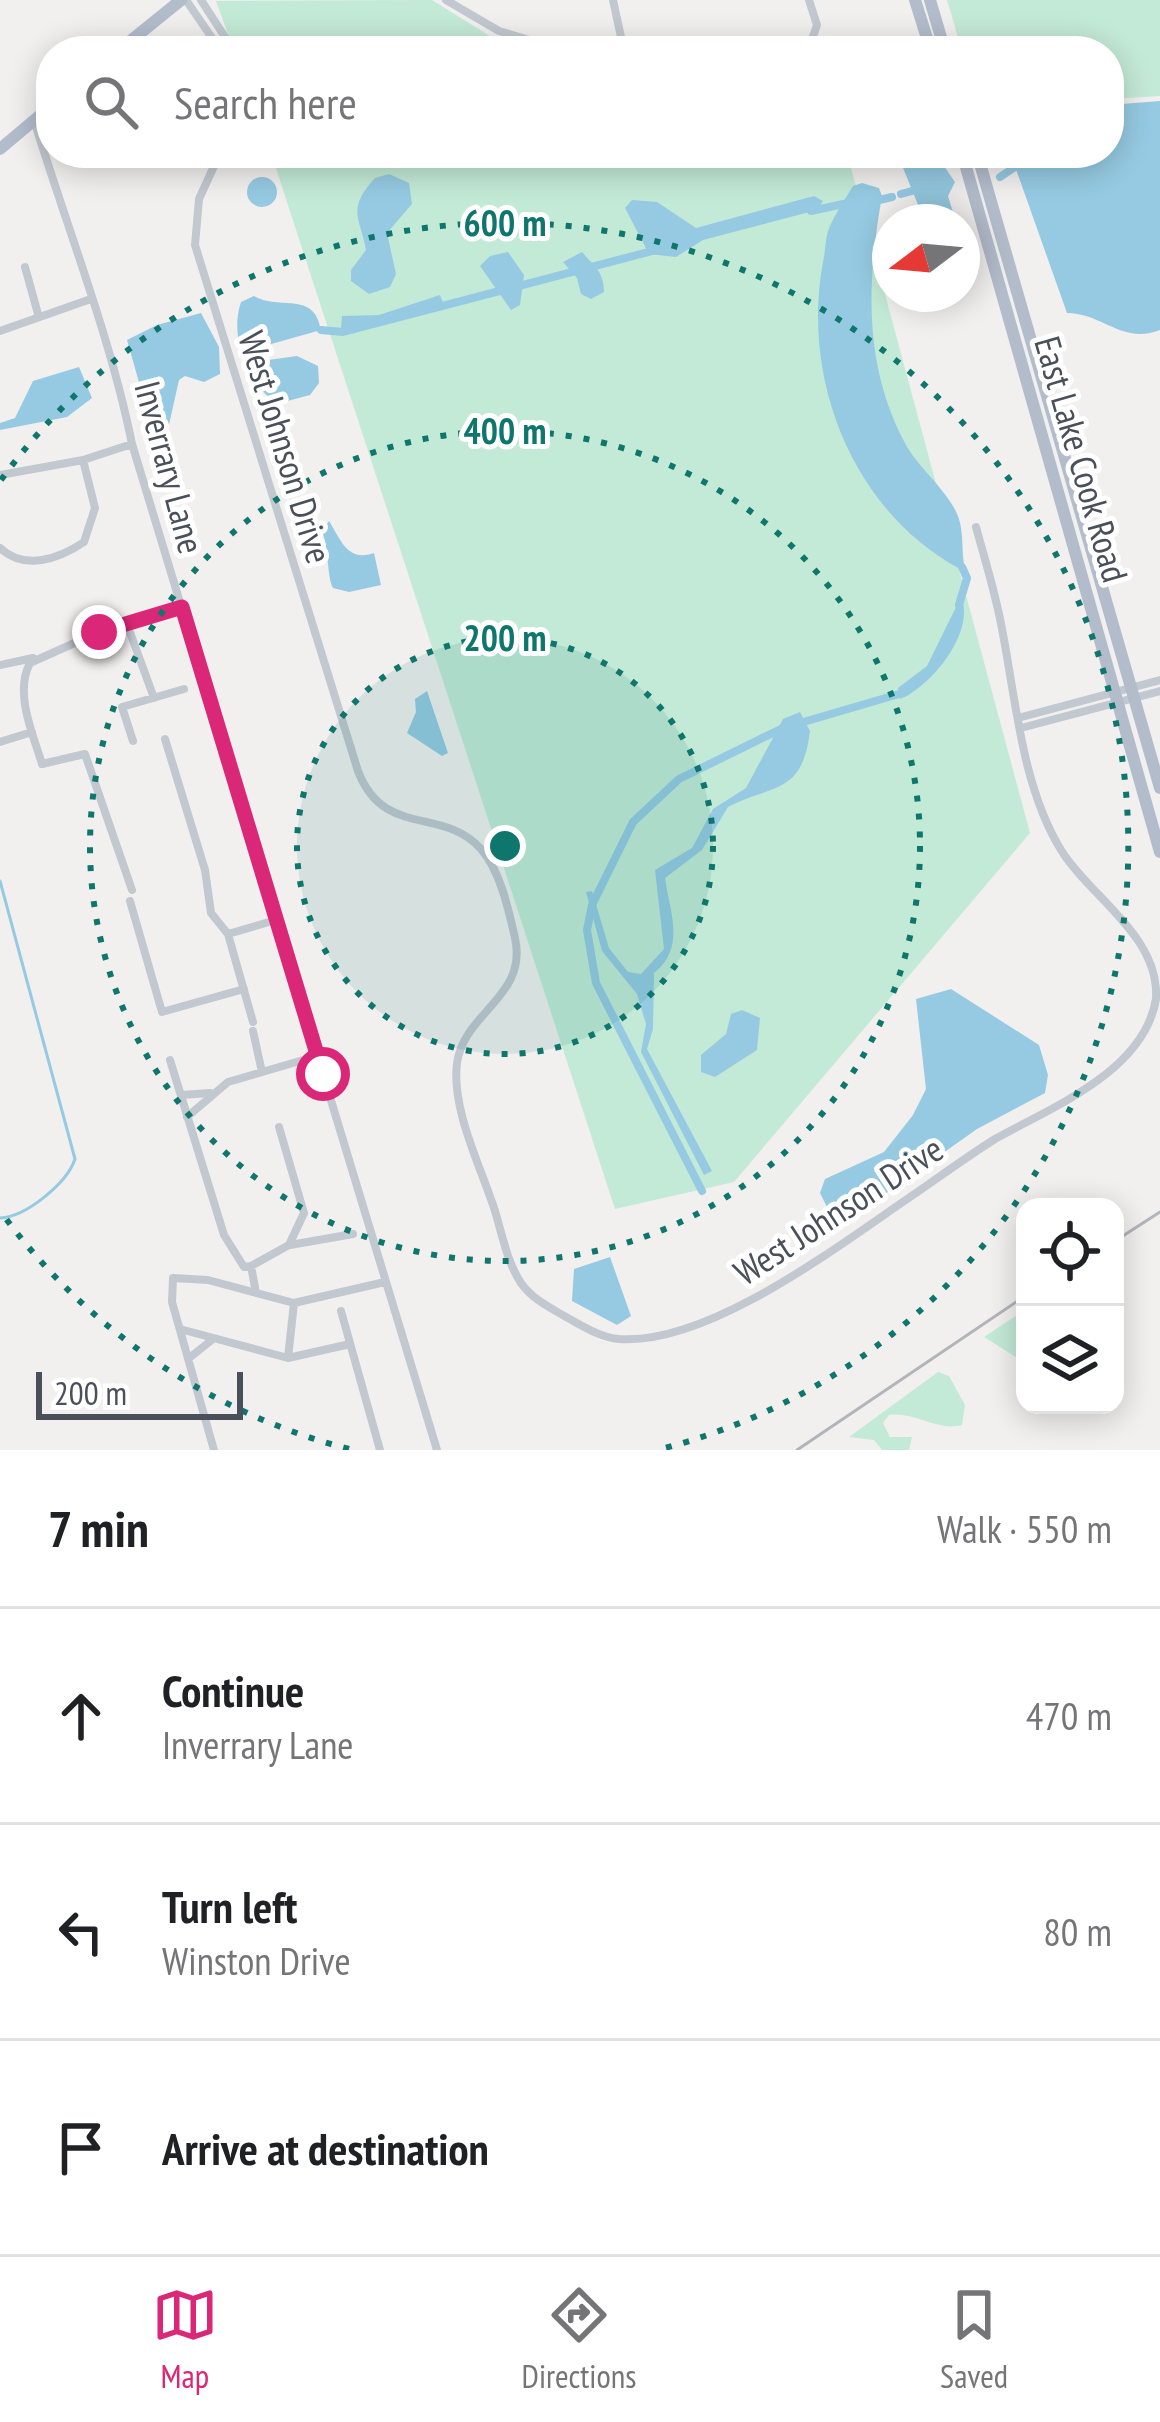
<!DOCTYPE html>
<meta charset="utf-8">
<style>
body{margin:0;font-family:"PT Sans Narrow",sans-serif;background:#f6f6f6;color:#202124}
.controls{position:absolute;right:36px;bottom:36px;display:grid;overflow:hidden;border-radius:24px;box-shadow:0 6px 30px #0003}
.controls button{width:108px;height:108px;display:grid;place-items:center;padding:0;border:0;border-bottom:3px solid #e0e0e0;background:#fff;color:#202124;font:60px sans-serif}
.compass{position:absolute;left:872px;top:204px;width:108px;height:108px;border-radius:50%;background:#fff;box-shadow:0 6px 30px #0003;rotate:254deg}
.scale{position:absolute;left:36px;bottom:30px;width:207px;box-sizing:border-box;padding-left:12px;border:6px solid #49505a;border-top:0;font-size:33px;line-height:42px;white-space:nowrap;color:#49505a;-webkit-text-stroke:9px #fff;paint-order:stroke}
.stop{position:absolute;width:36px;height:36px;margin:-27px;border:9px solid #db2777;border-radius:50%;background:#fff}
.stop.end{background:#db2777;border-color:#fff;box-shadow:0 3px 12px #0008}
.list{margin:0;padding:0;list-style:none}
h2{display:flex;justify-content:space-between;align-items:center;height:156px;margin:0;padding:0 48px;font-size:51px}
h2 small{font-size:39px;font-weight:400;color:#757577}
.list li{display:grid;grid-template-columns:78px 1fr auto;gap:36px;align-items:center;box-sizing:border-box;height:216px;padding:0 48px;border-top:3px solid #e0e0e0}
.list b{display:block;font-size:45px;white-space:nowrap}
.list p{margin:0;font-size:39px;white-space:nowrap;color:#757577}
.list em{font-size:39px;font-style:normal;color:#757577}
.icon{flex:none;width:66px;height:66px;fill:none;stroke:currentColor;stroke-width:2;stroke-linecap:round;stroke-linejoin:round}
.map{position:relative;flex:none;width:1160px;height:1450px;overflow:hidden}
.search{position:absolute;background:#fff;box-shadow:0 6px 30px #0003;left:36px;right:36px;top:36px;height:132px;display:flex;align-items:center;gap:30px;box-sizing:border-box;padding:0 42px;border-radius:48px;color:#757577;font-size:45px}
.sheet{height:804px;background:#fff}
nav{display:flex;justify-content:space-around;align-items:center;box-sizing:border-box;height:168px;border-top:3px solid #e0e0e0;background:#fff;font-size:33px;color:#757577}
nav a{display:grid;justify-items:center;gap:6px}
nav .on{color:#db2777}
.map>svg:first-child{display:block}
.green{fill:#c3ead6}
.water{fill:#95cae2}
.lines{fill:none;stroke-linecap:round;stroke-linejoin:round}
.stream{stroke:#95cae2;stroke-width:3}
.canal{stroke:#95cae2;stroke-width:8}
.minor{stroke:#c1c8cf;stroke-width:8}
.primary{stroke:#b2bccb;stroke-width:12}
.rail{stroke:#b2b4b9;stroke-width:3}
.route{stroke:#db2777;stroke-width:15}
.ring{fill:none;stroke:#0f766e;stroke-width:6;stroke-dasharray:6 12}
.labels{text-anchor:middle;dominant-baseline:central;stroke-width:10;stroke-linejoin:round;paint-order:stroke}
.street-label{font-size:36px;fill:#49505a;stroke:#fff}
.centre{fill:#0f766e;stroke:#fff;stroke-width:6}
.ring-label{font-size:36px;text-anchor:middle;font-weight:bold;fill:#0f766e;stroke:#fff;stroke-width:10;stroke-linejoin:round;paint-order:stroke}
</style>
<div class="map">
<svg width="1160" height="1450" viewBox="0 0 1160 1450">
<rect width="100%" height="100%" fill="#f1f0ef"/>
<path class="green" d="M 432,0 L 514,51 L 234,51 L 216,1 Z
M 947,0 L 1160,0 L 1160,96 L 1109,99 L 1109,51 L 962,51 Z
M 271,153 L 847,153 L 1030,833 L 734,1182 L 615,1209 Z
M 1025,1310 L 1025,1363 L 984,1337 Z
M 938,1372 L 949,1376 L 965,1405 L 962,1425 C 939,1432 913,1411 889,1415 L 883,1423 L 890,1437 L 912,1437 L 909,1450 L 882,1450 L 874,1440 L 849,1437 Z"/>
<path class="water" d="M 1160,101 L 1160,330 C 1123,345 1102,313 1067,313 L 1012,158 L 1013,153 L 1109,153 L 1109,105 Z
M 897,153 L 935,153 L 955,182 L 948,196 L 956,222 L 925,222 Z
M 389,174 L 409,183 L 412,204 L 387,233 L 396,274 L 390,287 L 369,294 L 351,281 L 351,270 L 366,250 C 360,217 346,210 375,178 Z
M247 192a15 15 0 1 1 30 0a15 15 0 1 1-30 0Z
M 862,183 L 879,188 L 882,196 C 867,281 863,364 905,443 C 919,471 957,496 961,528 C 963,540 962,552 964,565 L 960,569 C 852,511 801,378 823,262 C 826,249 825,237 830,226 C 836,213 845,199 853,186 Z
M 814,196 L 823,201 L 817,210 L 703,240 L 676,257 L 649,254 L 625,208 L 632,200 L 657,202 L 696,228 Z
M 508,252 L 524,275 L 520,305 L 511,310 L 480,266 L 490,256 Z
M 582,252 C 593,265 604,271 604,292 L 591,299 L 581,294 L 577,278 L 563,262 Z
M 440,295 L 445,308 L 382,320 L 367,328 L 341,329 L 342,316 L 379,315 Z
M 254,296 C 280,311 314,290 321,330 L 257,348 L 261,361 L 297,356 L 318,366 L 319,383 L 310,395 L 276,404 C 247,380 229,338 241,302 Z
M 201,313 L 219,347 L 220,374 L 204,382 L 185,376 L 179,380 L 168,429 L 154,435 L 127,340 L 157,325 Z
M 79,367 L 92,398 L 67,417 L 0,430 L 0,423 L 15,418 L 33,381 Z
M 329,521 C 342,542 348,562 374,553 L 381,585 L 349,592 L 333,588 C 327,577 329,549 322,531 Z
M 961,597 C 976,631 932,686 900,699 L 898,688 L 927,666 Z
M 427,691 L 448,753 L 442,756 L 407,733 L 416,712 L 415,699 Z
M 800,712 L 810,731 C 802,795 775,783 728,807 L 702,850 L 665,878 C 670,913 686,948 654,973 L 653,1029 L 647,1049 L 712,1171 L 704,1175 L 641,1052 L 646,1024 L 637,994 L 602,951 L 586,892 L 592,891 L 609,948 L 628,972 L 641,974 L 664,949 L 655,870 L 692,848 L 713,809 L 746,788 L 783,719 Z
M 951,989 L 1039,1045 L 1048,1075 L 1045,1093 L 977,1129 L 847,1221 L 831,1215 L 820,1193 L 825,1179 L 884,1152 L 913,1115 L 926,1089 L 916,999 Z
M 742,1010 L 760,1018 L 757,1050 L 715,1077 L 701,1072 L 701,1055 L 726,1034 L 731,1014 Z
M 610,1257 L 631,1316 L 617,1325 L 572,1301 L 574,1269 Z"/>
<g class="lines">
<path class="stream" d="M 0,881 L 75,1159 C 67,1183 26,1217 0,1218"/>
<path class="canal" d="M 1000,177 L 1015,167
M 901,194 L 923,188
M 875,201 L 892,197
M 811,211 L 848,203
M 321,330 L 343,332 L 656,250
M 959,605 L 967,578 L 962,567
M 800,723 L 906,692
M 702,1191 L 596,983 L 587,930 L 592,905 L 633,822 L 679,779 L 785,727"/>
<path class="minor" d="M 186,0 L 221,51
M 201,0 L 234,51
M 446,0 L 499,31 L 566,51
M 613,0 L 624,51
M 808,51 L 817,25 L 809,0
M 34,120 C 67,228 110,335 132,444 L 437,1450
M 220,153 L 199,199 L 195,245 L 358,771 C 384,839 443,806 481,849 C 500,870 509,911 515,938 C 528,997 464,1012 457,1063 C 451,1109 481,1167 495,1211 C 502,1234 507,1262 521,1283 C 532,1299 549,1307 566,1317 C 583,1326 599,1337 619,1339 C 710,1346 843,1242 916,1193 C 942,1175 968,1156 995,1139 C 1050,1108 1144,1072 1156,999 C 1160,936 1090,897 1061,850 C 1022,787 1016,700 1002,629 C 996,595 985,560 976,527
M 25,267 L 38,314
M 0,331 L 88,300
M 0,475 L 83,460 L 132,444
M 0,548 C 24,571 59,559 84,542 L 95,508 L 83,460
M 127,624 L 154,698
M 0,665 L 33,658
M 1018,718 L 1160,680
M 1021,728 L 1160,691
M 165,739 L 205,870 L 211,913 L 228,934 L 253,1022
M 133,741 L 122,707 L 184,689
M 0,742 L 32,732
M 132,890 L 85,754 L 42,764 C 33,734 14,693 30,663 L 99,632 L 182,607
M 130,901 L 162,1012 L 244,989
M 228,934 L 276,920
M 253,1031 L 262,1072
M 170,1060 L 224,1235 L 244,1267 L 251,1266 L 256,1293
M 181,1095 L 210,1093
M 187,1117 L 228,1082 L 317,1056
M 290,1245 L 353,1234
M 251,1266 L 289,1245 L 304,1213 L 279,1127
M 341,1311 L 380,1450
M 180,1329 L 288,1358 L 350,1344
M 288,1358 L 294,1303
M 188,1359 L 213,1339
M 214,1450 L 172,1302 L 173,1278 L 208,1280 L 294,1303 L 385,1282"/>
<path class="primary" d="M 915,0 L 931,51
M 930,0 L 945,51
M 118,51 L 181,0
M 0,149 L 51,106
M 962,153 L 1160,852
M 977,153 L 1160,788"/>
<path class="rail" d="M 1115,1241 L 1160,1212
M 797,1450 L 1025,1296"/>
</g>
<g class="lines">
<path class="route" d="M 99,632 L 182,607 L 323,1074"/>
</g>
<circle cx="505" cy="846" r="208" fill="#0f766e" fill-opacity=".12"/>
<g class="ring">
<circle cx="505" cy="846" r="208"/>
<circle cx="505" cy="846" r="415"/>
<path d="M349 1449A623 623 0 0 1 1 1212M1 480A623 623 0 1 1 661 1449"/>
</g>
<g class="labels">
<g class="street-label">
<text transform="translate(286 447) rotate(73)">West Johnson Drive</text>
<text transform="translate(1082 459) rotate(74)">East Lake Cook Road</text>
<text transform="translate(170 467) rotate(75)">Inverrary Lane</text>
<text transform="translate(838 1210) rotate(-33)">West Johnson Drive</text>
</g>
</g>
<circle cx="505" cy="846" r="18" class="centre"/>
<g class="ring-label">
<text x="505" y="236">600 m</text>
<text x="505" y="444">400 m</text>
<text x="505" y="651">200 m</text>
</g>
</svg>
<div class="controls">
<button><svg class="icon" aria-label="locate" viewBox="0 0 24 24"><circle cx="12" cy="12" r="6"/><path d="M12 2v4M12 18v4M2 12h4M18 12h4"/></svg></button>
<button><svg class="icon" aria-label="layers" viewBox="0 0 24 24"><path d="M12 4l9 5-9 5-9-5zM3 14l9 5 9-5"/></svg></button>
</div>
<svg class="compass" viewBox="-18 -18 36 36"><path d="M0-13l5 13h-10z" fill="#e53935"/><path d="M0 13l5-13h-10z" fill="#757577"/></svg>
<div class="scale">200 m</div>
<div class="stop" style="left:323px;top:1074px"></div>
<div class="stop end" style="left:99px;top:632px"></div>
<div class="search"><svg class="icon" aria-label="search" viewBox="0 0 24 24"><circle cx="10" cy="10" r="6"/><path d="M15 15l6 6"/></svg>Search here</div>
</div>
<section class="sheet">
<h2>7 min<small>Walk · 550 m</small></h2>
<ul class="list">
<li><svg class="icon" aria-label="ahead" viewBox="0 0 24 24"><path d="M12 20V5M6 11l6-6 6 6"/></svg><div><b>Continue</b><p>Inverrary Lane</p></div><em>470 m</em></li>
<li><svg class="icon" aria-label="left" viewBox="0 0 24 24"><path d="M17 20v-9H6M10 6l-5 5 5 5"/></svg><div><b>Turn left</b><p>Winston Drive</p></div><em>80 m</em></li>
<li><svg class="icon" aria-label="arrive" viewBox="0 0 24 24"><path d="M6 21V4h12l-3 4 3 4H6"/></svg><div><b>Arrive at destination</b></div></li>
</ul>
</section>
<nav>
<a class="on"><svg class="icon" aria-label="map" viewBox="0 0 24 24"><path d="M3 6l6-2 6 2 6-2v14l-6 2-6-2-6 2zM9 4v14M15 6v14"/></svg>Map</a>
<a><svg class="icon" aria-label="directions" viewBox="0 0 24 24"><path d="M12 3l9 9-9 9-9-9zM9 14v-3h6M13 9l2 2-2 2"/></svg>Directions</a>
<a><svg class="icon" aria-label="saved" viewBox="0 0 24 24"><path d="M7 4h10v16l-5-4-5 4z"/></svg>Saved</a>
</nav>
